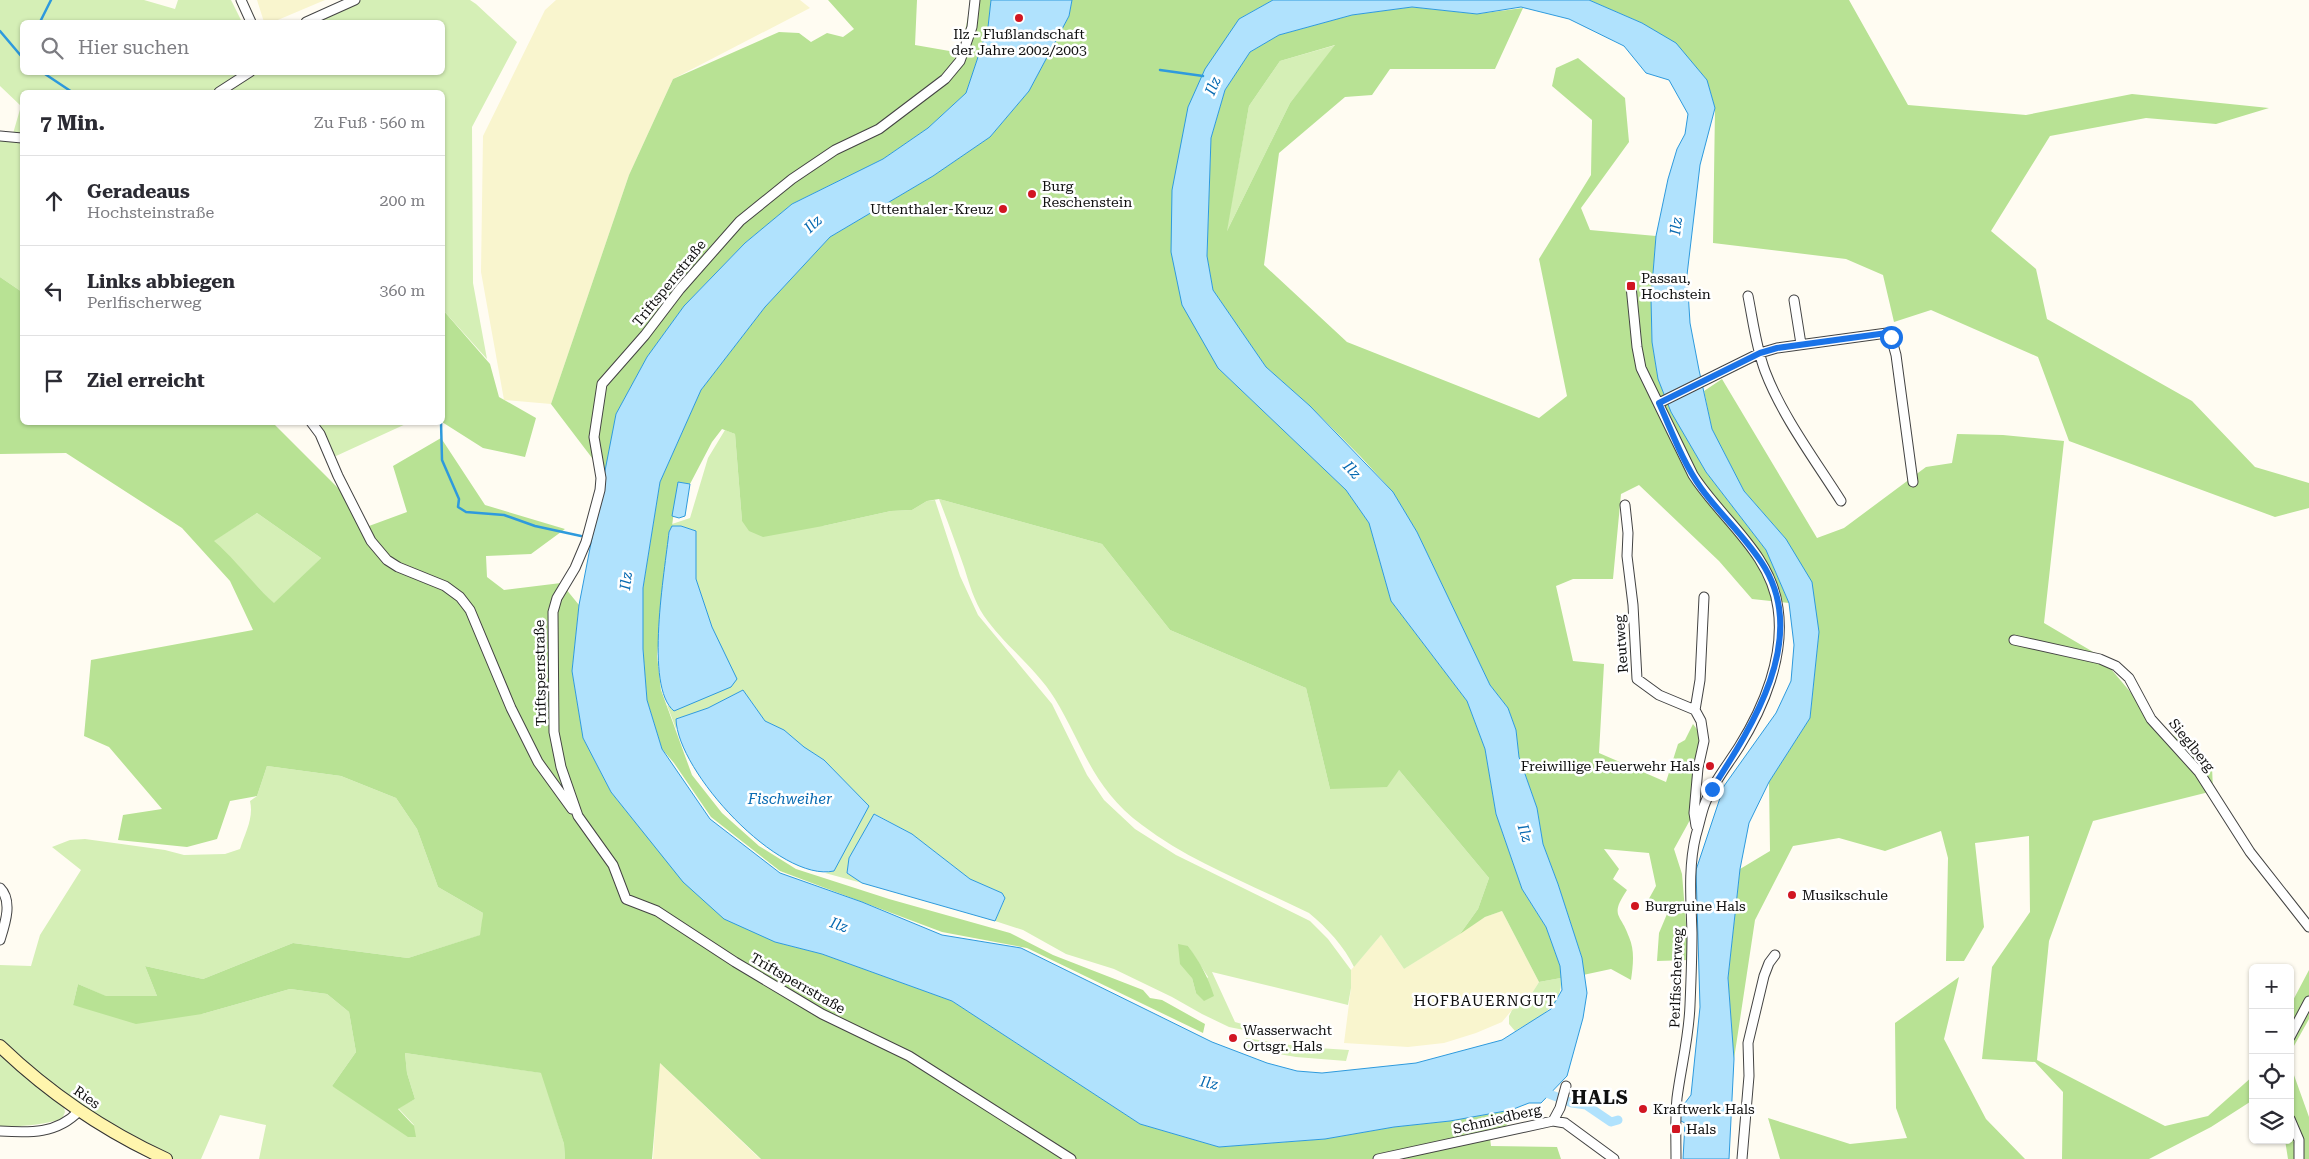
<!DOCTYPE html>
<html lang="de">
<meta charset="utf-8">
<style>
body{margin:0;font-family:"Roboto Serif",serif;background:#f7f7f7;color:#2b2b33}
.controls{position:absolute;right:15px;bottom:15px;display:grid;overflow:hidden;border-radius:8px;box-shadow:0 1px 4px #0004}
.controls button{width:45px;height:45px;display:grid;place-items:center;padding:0;border:0;border-bottom:1px solid #e1e1e2;background:#fff;color:#2b2b33;font:25px sans-serif}
.stop{position:absolute;width:15px;height:15px;margin:-11px;border:4px solid #1a73e8;border-radius:50%;background:#fff}
.stop.end{background:#1a73e8;border-color:#fff;box-shadow:0 1px 5px #0008}
.list{margin:0;padding:0;list-style:none}
h2{display:flex;justify-content:space-between;align-items:center;height:65px;margin:0;padding:0 20px;font-size:21px}
h2 small{font-size:16px;font-weight:400;color:#7c7c81}
.list li{display:grid;grid-template-columns:32px 1fr auto;gap:15px;align-items:center;box-sizing:border-box;height:90px;padding:0 20px;border-top:1px solid #e1e1e2}
.list b{display:block;font-size:19px;white-space:nowrap}
.list p{margin:0;font-size:16px;white-space:nowrap;color:#7c7c81}
.list em{font-size:16px;font-style:normal;color:#7c7c81}
.icon{flex:none;width:28px;height:28px;fill:none;stroke:currentColor;stroke-width:2;stroke-linecap:round;stroke-linejoin:round}
.map{position:relative;flex:none;width:2309px;height:1159px;overflow:hidden}
.search{position:absolute;background:#fff;box-shadow:0 1px 4px #0004;left:20px;top:20px;width:425px;height:55px;display:flex;align-items:center;gap:12px;box-sizing:border-box;padding:0 18px;border-radius:8px;color:#7c7c81;font-size:19px}
.panel{position:absolute;background:#fff;box-shadow:0 1px 4px #0004;left:20px;top:90px;width:425px;height:335px;border-radius:8px}
.map>svg:first-child{display:block}
.farmland{fill:#f9f5ce}
.green{fill:#d5efb6;fill-rule:evenodd}
.forest{fill:#b8e294;fill-rule:evenodd}
.water{fill:#b0e2fd;stroke:#2e9add}
.lines{fill:none;stroke-linecap:round;stroke-linejoin:round}
.stream{stroke:#2e9add;stroke-width:2.5}
.canal{stroke:#b0e2fd;stroke-width:9}
.street-casing{stroke:#434343;stroke-width:11}
.secondary-casing{stroke:#323232;stroke-width:14}
.street{stroke:#fff;stroke-width:9}
.secondary{stroke:#fff5ad;stroke-width:12}
.route{stroke:#1a73e8;stroke-width:6}
.poi-dot{fill:#d11622;stroke:#fff;stroke-width:2}
.labels{text-anchor:middle;dominant-baseline:central;stroke-width:5;stroke-linejoin:round;paint-order:stroke}
.poi-label{font-size:14px;fill:#101010;stroke:#fff;text-anchor:start}
.street-label{font-size:14px;fill:#101010;stroke:#fff}
.water-label{font-size:15px;font-style:italic;fill:#096bb2;stroke:#fff}
.neighbourhood-label{font-size:15px;letter-spacing:1px;fill:#101010;stroke:#fff}
.district-label{font-size:19px;font-weight:bold;letter-spacing:1px;fill:#101010;stroke:#fff}
</style>
<div class="map">
<svg width="2309" height="1159" viewBox="0 0 2309 1159">
<rect width="100%" height="100%" fill="#fffcf2"/>
<path class="farmland" d="M 257,0 L 325,0 L 273,22 L 264,22 Z
M 556,0 L 800,0 L 810,8 L 673,79 L 629,175 L 551,404 L 504,400 L 481,272 L 483,136 L 545,10 Z
M 1502,911 L 1539,982 L 1527,1001 L 1512,1010 L 1502,1022 L 1476,1033 L 1444,1043 L 1408,1047 L 1344,1043 L 1351,988 L 1351,970 L 1381,935 L 1404,969 L 1485,917 Z
M 659,1062 L 757,1156 L 761,1159 L 653,1159 Z"/>
<path class="green" d="M 0,0 L 144,0 L 175,9 L 178,0 L 231,0 L 242,22 L 22,22 L 22,72 L 442,72 L 442,22 L 306,22 L 355,0 L 470,0 L 476,4 L 517,42 L 472,127 L 473,283 L 487,359 L 443,310 L 442,92 L 22,92 L 22,292 L 0,277 L 0,136 L 12,137 L 21,106 L 0,86 Z
M 1336,45 L 1290,103 L 1226,233 L 1249,106 L 1280,61 Z
M 311,423 L 408,423 L 336,456 L 328,451 Z
M 725,430 L 735,434 L 742,521 L 823,526 L 891,511 L 912,510 L 927,501 L 935,500 L 960,576 L 978,615 L 1052,704 L 1087,775 L 1104,800 L 1135,829 L 1176,855 L 1310,921 L 1328,939 L 1351,970 L 1351,988 L 1348,1005 L 1212,972 L 1235,1022 L 1249,1026 L 1244,1030 L 1229,1027 L 1202,1014 L 1172,997 L 1114,969 L 1066,954 L 1023,930 L 995,921 L 1005,899 L 1002,893 L 970,879 L 912,834 L 875,814 L 849,858 L 847,873 L 862,883 L 825,873 L 834,871 L 868,806 L 824,760 L 804,747 L 784,730 L 765,721 L 743,690 L 708,708 L 676,719 L 676,729 L 667,705 L 675,711 L 712,627 L 696,579 L 696,531 L 681,526 L 672,526 L 669,532 L 672,524 L 690,518 L 708,458 ZM 1188,946 L 1208,977 L 1196,993 L 1192,978 Z
M 939,499 L 1102,544 L 1170,630 L 1306,688 L 1330,789 L 1399,770 L 1489,878 L 1478,909 L 1460,934 L 1404,969 L 1381,935 L 1354,967 C 1344,946 1327,928 1309,913 C 1253,885 1192,863 1142,825 C 1093,789 1084,747 1055,699 C 1036,668 1004,645 984,616 C 974,601 969,583 964,567 C 956,544 948,522 939,499 Z
M 257,513 L 321,558 L 274,604 L 213,541 Z
M 267,766 L 341,776 L 396,798 L 417,829 L 438,887 L 483,913 L 481,935 L 408,958 L 293,943 L 203,979 L 145,966 L 157,996 L 105,996 L 78,984 L 73,1005 L 202,1014 L 290,989 L 327,994 L 349,1012 L 356,1052 L 332,1086 L 414,1125 L 398,1108 L 415,1099 L 407,1073 L 405,1053 L 542,1073 L 564,1144 L 565,1159 L 259,1159 L 266,1125 L 220,1115 L 201,1159 L 166,1159 L 129,1141 L 0,1046 L 0,965 L 31,966 L 40,935 L 81,870 L 52,847 L 70,840 L 85,839 L 165,850 L 184,855 L 225,854 L 240,849 C 245,833 254,818 250,801 L 257,796 Z
M 1561,978 C 1563,1008 1537,1018 1515,1031 L 1509,1024 L 1509,1016 L 1512,1010 L 1527,1001 L 1539,982 Z
M 1246,1038 L 1302,1047 L 1349,1050 L 1346,1061 L 1296,1057 L 1243,1048 Z
M 0,1055 L 64,1108 L 65,1112 L 62,1119 C 41,1125 22,1127 0,1126 Z"/>
<path class="forest" d="M 828,0 L 917,0 L 915,45 L 961,53 L 971,0 L 991,0 L 988,27 L 966,93 L 928,128 L 883,159 L 792,204 L 745,243 L 684,306 L 647,357 L 616,414 L 605,475 L 551,404 L 629,175 L 673,79 L 779,32 L 799,33 L 811,42 L 827,33 L 843,37 L 854,29 Z
M 1072,0 L 1273,0 L 1239,19 L 1188,107 L 1218,368 L 1346,490 L 1369,523 L 1391,601 L 1467,701 L 1485,749 L 1496,814 L 1522,889 L 1546,927 L 1560,966 L 1561,978 L 1539,982 L 1502,911 L 1485,917 L 1460,934 L 1478,909 L 1489,878 L 1399,770 L 1387,787 L 1330,789 L 1306,688 L 1170,630 L 1102,544 L 939,499 L 927,501 L 912,510 L 891,511 L 823,526 L 763,537 L 749,531 L 742,521 L 735,434 L 722,429 L 712,442 L 690,484 L 678,482 L 672,526 L 669,532 L 657,656 L 661,690 L 692,775 L 722,813 L 759,846 L 796,869 L 889,899 L 1010,933 L 1053,955 L 1143,990 L 1150,998 L 1162,1000 L 1205,1024 L 1203,1033 L 1027,948 L 942,932 L 780,871 L 711,817 L 674,763 L 662,749 L 647,700 L 643,649 L 643,588 L 660,482 L 701,390 L 765,307 L 830,237 L 933,176 L 990,137 L 1029,91 L 1069,16 Z
M 1589,0 L 1849,0 L 1908,105 L 2026,115 L 2132,94 L 2269,108 L 2216,124 L 2146,118 L 2050,136 L 1991,231 L 2036,269 L 2047,319 L 2192,401 L 2255,467 L 2309,483 L 2309,508 L 2275,517 L 2069,441 L 2038,357 L 1931,310 L 1894,322 L 1883,275 L 1846,259 L 1713,243 L 1715,108 L 1707,80 L 1675,43 L 1642,23 Z
M 1412,7 L 1477,14 L 1523,8 L 1495,69 L 1390,69 L 1372,95 L 1345,97 L 1279,153 L 1264,265 L 1347,342 L 1539,418 L 1567,396 L 1539,259 L 1591,175 L 1592,120 L 1552,86 L 1556,68 L 1578,58 L 1625,98 L 1629,142 L 1581,208 L 1590,230 L 1656,236 L 1651,298 L 1652,342 L 1658,379 L 1671,412 L 1706,472 L 1766,550 L 1789,603 L 1752,599 L 1719,561 L 1639,485 L 1621,494 L 1613,579 L 1573,579 L 1556,586 L 1573,661 L 1604,664 L 1599,753 L 1666,782 L 1678,744 L 1685,740 L 1693,724 L 1702,736 L 1694,775 L 1690,820 L 1674,849 L 1682,874 L 1689,960 L 1657,961 L 1659,933 L 1667,914 L 1646,904 L 1656,886 L 1649,853 L 1604,849 L 1619,869 L 1613,879 L 1627,890 C 1609,917 1621,913 1629,937 C 1635,951 1633,965 1631,980 L 1611,969 L 1583,975 L 1582,958 L 1558,884 L 1543,844 L 1537,808 L 1519,757 L 1516,730 L 1508,708 L 1490,685 L 1417,532 L 1393,492 L 1360,456 L 1310,406 L 1266,367 L 1213,290 L 1207,256 L 1211,138 L 1225,90 L 1250,52 L 1279,35 L 1352,15 ZM 1335,45 L 1290,103 L 1227,231 L 1249,106 L 1280,61 Z
M 0,277 L 22,292 L 22,422 L 273,423 L 352,502 L 355,502 L 369,526 L 407,512 L 393,466 L 441,438 L 485,505 L 565,529 L 531,554 L 486,556 L 487,577 L 504,590 L 561,583 L 579,605 L 572,671 L 583,738 L 611,792 L 644,833 L 775,942 L 822,954 L 952,1001 L 1140,1124 L 1219,1147 L 1325,1139 L 1394,1127 L 1450,1121 L 1511,1110 L 1506,1127 L 1489,1130 L 1491,1146 L 1557,1147 L 1561,1159 L 761,1159 L 660,1063 L 652,1159 L 565,1159 L 564,1144 L 541,1073 L 405,1053 L 407,1073 L 415,1099 L 398,1109 L 414,1126 L 416,1137 L 408,1137 L 332,1086 L 356,1052 L 349,1012 L 327,994 L 290,989 L 202,1014 L 136,1024 L 73,1005 L 78,984 L 106,996 L 157,996 L 145,966 L 203,979 L 293,943 L 408,958 L 480,935 L 483,913 L 438,887 L 417,829 L 396,798 L 341,776 L 267,766 L 257,796 L 230,801 L 217,839 L 187,847 L 118,840 L 123,815 L 162,809 L 109,747 L 84,736 L 91,660 L 253,630 L 230,581 L 182,528 L 66,453 L 0,454 ZM 257,513 L 321,558 L 274,603 C 253,584 236,560 214,541 Z
M 443,310 L 490,364 L 499,397 L 536,418 L 525,457 L 483,448 L 442,422 Z
M 1722,379 L 1817,538 L 1844,528 L 1926,467 L 1952,463 L 1957,434 L 2003,435 L 2064,441 L 2044,623 L 2100,656 L 2154,720 L 2212,766 L 2213,791 L 2093,821 L 2049,941 L 2037,1060 L 2165,1126 L 2208,1116 L 2253,1076 L 2253,1100 L 2211,1127 L 2149,1159 L 2062,1159 L 2063,1092 L 2035,1062 L 1982,1059 L 1992,967 L 2030,912 L 2029,836 L 1975,843 L 1984,927 L 1964,961 L 1946,961 L 1948,858 L 1941,831 L 1885,851 L 1839,838 L 1793,846 L 1755,920 L 1734,1059 L 1728,978 L 1740,869 L 1770,851 L 1769,782 L 1810,718 L 1819,632 L 1786,539 L 1744,491 L 1712,429 L 1704,391 Z
M 1178,944 L 1188,946 C 1200,962 1208,977 1214,996 L 1204,1001 L 1196,993 L 1192,978 L 1180,964 Z
M 2309,970 L 2309,1019 L 2290,1053 L 2290,1006 Z
M 1959,977 L 1944,1039 L 1986,1119 L 2025,1159 L 1780,1159 L 1768,1118 L 1850,1144 L 1907,1138 L 1896,1108 L 1895,1023 Z
M 2290,1064 L 2309,1117 L 2309,1159 L 2288,1159 L 2285,1140 L 2290,1140 Z"/>
<path class="water" d="M 991,0 L 1072,0 L 1069,16 L 1029,91 L 990,137 L 933,176 L 830,237 L 765,307 L 701,390 L 660,482 L 643,588 L 643,649 L 647,700 L 662,749 L 710,819 L 780,873 L 862,902 L 942,935 L 1021,948 L 1212,1042 L 1267,1063 L 1297,1071 L 1322,1073 L 1416,1063 L 1502,1040 L 1551,1009 L 1562,990 L 1560,966 L 1546,927 L 1522,889 L 1496,814 L 1485,749 L 1467,701 L 1391,601 L 1369,523 L 1346,490 L 1218,368 L 1182,305 L 1171,252 L 1172,190 L 1188,107 L 1205,69 L 1239,19 L 1273,0 L 1589,0 L 1642,23 L 1676,43 L 1707,80 L 1715,108 L 1700,165 L 1687,275 L 1690,323 L 1699,370 L 1712,429 L 1744,491 L 1786,539 L 1812,582 L 1819,632 L 1810,718 L 1769,782 L 1749,823 L 1740,869 L 1728,978 L 1734,1059 L 1729,1159 L 1683,1159 L 1685,1123 L 1677,1119 L 1678,1104 L 1685,1103 L 1691,1095 L 1700,1007 L 1696,870 L 1724,786 L 1776,713 L 1791,681 L 1794,645 L 1789,603 L 1766,550 L 1706,472 L 1671,412 L 1658,379 L 1652,342 L 1651,298 L 1656,236 L 1668,179 L 1677,149 L 1685,134 L 1688,114 L 1669,80 L 1646,73 L 1624,46 L 1569,19 L 1521,7 L 1477,14 L 1412,7 L 1352,15 L 1279,35 L 1250,52 L 1225,90 L 1211,138 L 1207,256 L 1213,290 L 1266,367 L 1310,406 L 1393,492 L 1417,532 L 1490,685 L 1508,708 L 1516,730 L 1519,757 L 1537,808 L 1543,844 L 1558,884 L 1582,958 L 1587,993 L 1583,1018 L 1567,1076 L 1541,1103 L 1529,1103 L 1511,1110 L 1450,1121 L 1394,1127 L 1325,1139 L 1219,1147 L 1140,1124 L 952,1001 L 822,954 L 775,942 L 724,919 L 683,882 L 611,792 L 583,738 L 572,671 L 579,605 L 616,414 L 647,357 L 684,306 L 745,243 L 792,204 L 883,159 L 928,128 L 966,93 L 988,27 Z
M 678,482 L 690,484 L 685,516 L 679,518 L 672,516 Z
M 672,526 L 681,526 L 696,531 L 696,579 L 712,627 L 737,679 L 731,687 L 674,711 C 644,687 665,570 669,532 Z
M 743,690 L 765,721 L 784,730 L 804,747 L 824,760 L 869,806 L 834,871 C 779,883 677,771 676,719 L 708,708 Z
M 874,814 L 912,834 L 970,879 L 1002,893 L 1005,898 L 995,921 L 862,883 L 847,873 L 849,858 Z"/>
<g class="lines">
<path class="stream" d="M 40,22 L 51,0
M 0,31 L 22,57
M 1160,70 L 1203,76
M 42,72 L 72,92
M 441,422 L 442,460 L 459,499 L 458,507 L 466,512 L 504,515 L 535,526 L 581,536"/>
<path class="canal" d="M 1539,1090 L 1572,1103 L 1586,1105 L 1611,1122 L 1618,1120
M 1657,1111 L 1668,1110 L 1681,1112"/>
<defs>
<path id="street" d="M 241,0 L 251,22
M 975,0 L 972,27 L 960,61 L 945,79 L 879,129 L 835,150 L 792,179 L 740,221 L 680,289 L 645,335 L 602,384 L 594,437 L 601,478 L 600,490 L 586,542 L 575,568 L 557,598 L 553,612 L 554,732 L 561,767 L 578,816 L 613,865 L 626,899 L 657,911 L 735,962 L 822,1014 L 909,1056 L 1071,1159
M 306,22 L 355,0
M 219,92 L 250,72
M 0,136 L 22,138
M 1631,286 L 1637,347 L 1641,368 L 1693,475 C 1721,519 1771,553 1778,608 C 1785,656 1764,707 1739,747 C 1727,766 1712,784 1704,806 C 1701,815 1699,825 1696,835 C 1688,867 1691,900 1692,933 C 1692,957 1691,981 1690,1005 C 1689,1037 1681,1067 1677,1098 C 1675,1118 1676,1139 1676,1159
M 1748,296 C 1753,321 1756,347 1765,371 C 1782,416 1815,460 1841,501
M 1794,300 L 1801,344
M 1659,403 L 1760,353 L 1777,348 L 1887,333 L 1891,337 L 1896,355 L 1913,482
M 311,422 L 320,434 L 338,476 L 371,541 L 387,560 L 398,567 L 445,586 L 460,597 L 470,610 L 511,708 L 538,762 L 572,809
M 1625,505 L 1628,533 L 1627,556 L 1633,605 L 1637,679 L 1659,695 L 1695,710 L 1701,721 L 1704,741 L 1698,768 L 1694,813 L 1696,826
M 2014,640 L 2100,659 L 2116,666 L 2129,678 L 2151,719 L 2199,772 L 2250,852 L 2309,927
M 1695,710 L 1700,680 L 1704,597
M 0,888 C 13,901 5,924 0,940
M 2290,1037 L 2309,1001
M 2290,1119 L 2299,1140 L 2299,1159
M 1553,1121 L 1560,1108 L 1566,1086
M 0,1131 C 30,1133 57,1134 79,1111
M 1378,1159 L 1553,1121 L 1565,1123 L 1614,1159
M 1742,1159 L 1749,1076 L 1748,1043 L 1764,976 L 1769,963 L 1775,955"/>
<path id="secondary" d="M 0,1046 C 49,1093 105,1131 166,1159"/>
</defs>
<use href="#street" class="street-casing"/>
<use href="#secondary" class="secondary-casing"/>
<use href="#street" class="street"/>
<use href="#secondary" class="secondary"/>
</g>
<g class="lines">
<path class="route" d="M 1712,789 C 1751,728 1808,641 1765,568 C 1748,539 1721,516 1701,488 C 1683,463 1672,432 1659,403 L 1760,353 L 1777,348 L 1887,333 L 1891,337"/>
</g>
<g class="poi-dot">
<circle cx="1019" cy="18" r="5"/>
<circle cx="1032" cy="194" r="5"/>
<circle cx="1003" cy="209" r="5"/>
<rect x="1626" y="281" width="10" height="10" rx="2.5"/>
<circle cx="1710" cy="766" r="5"/>
<circle cx="1792" cy="895" r="5"/>
<circle cx="1635" cy="906" r="5"/>
<circle cx="1233" cy="1038" r="5"/>
<circle cx="1643" cy="1109" r="5"/>
<rect x="1671" y="1124" width="10" height="10" rx="2.5"/>
</g>
<g class="labels">
<g class="poi-label">
<text x="1019" y="34" text-anchor="middle">Ilz - Flußlandschaft<tspan x="1019" dy="16">der Jahre 2002/2003</tspan></text>
<text x="1042" y="186">Burg<tspan x="1042" dy="16">Reschenstein</tspan></text>
<text x="993" y="209" text-anchor="end">Uttenthaler-Kreuz</text>
<text x="1641" y="278">Passau,<tspan x="1641" dy="16">Hochstein</tspan></text>
<text x="1700" y="766" text-anchor="end">Freiwillige Feuerwehr Hals</text>
<text x="1802" y="895">Musikschule</text>
<text x="1645" y="906">Burgruine Hals</text>
<text x="1243" y="1030">Wasserwacht<tspan x="1243" dy="16">Ortsgr. Hals</tspan></text>
<text x="1653" y="1109">Kraftwerk Hals</text>
<text x="1686" y="1129">Hals</text>
</g>
<g class="street-label">
<text transform="translate(669 283) rotate(-51)">Triftsperrstraße</text>
<text transform="translate(1621 644) rotate(-94)">Reutweg</text>
<text transform="translate(540 673) rotate(-91)">Triftsperrstraße</text>
<text transform="translate(2192 745) rotate(51)">Sieglberg</text>
<text transform="translate(1676 978) rotate(-88)">Perlfischerweg</text>
<text transform="translate(798 983) rotate(30)">Triftsperrstraße</text>
<text transform="translate(87 1097) rotate(35)">Ries</text>
<text transform="translate(1497 1119) rotate(-13)">Schmiedberg</text>
</g>
<g class="water-label">
<text transform="translate(1213 86) rotate(-67)">Ilz</text>
<text transform="translate(813 224) rotate(-43)">Ilz</text>
<text transform="translate(1676 226) rotate(-83)">Ilz</text>
<text transform="translate(1352 470) rotate(47)">Ilz</text>
<text transform="translate(626 581) rotate(-84)">Ilz</text>
<text x="790" y="799">Fischweiher</text>
<text transform="translate(1525 833) rotate(73)">Ilz</text>
<text transform="translate(839 925) rotate(19)">Ilz</text>
<text transform="translate(1209 1083) rotate(12)">Ilz</text>
</g>
<g class="neighbourhood-label">
<text x="1485" y="1001">HOFBAUERNGUT</text>
</g>
<g class="district-label">
<text x="1600" y="1097">HALS</text>
</g>
</g>
</svg>
<div class="controls">
<button>+</button>
<button>−</button>
<button><svg class="icon" aria-label="locate" viewBox="0 0 24 24"><circle cx="12" cy="12" r="6"/><path d="M12 2v4M12 18v4M2 12h4M18 12h4"/></svg></button>
<button><svg class="icon" aria-label="layers" viewBox="0 0 24 24"><path d="M12 4l9 5-9 5-9-5zM3 14l9 5 9-5"/></svg></button>
</div>
<div class="stop" style="left:1891px;top:337px"></div>
<div class="stop end" style="left:1712px;top:789px"></div>
<div class="search"><svg class="icon" aria-label="search" viewBox="0 0 24 24"><circle cx="10" cy="10" r="6"/><path d="M15 15l6 6"/></svg>Hier suchen</div>
<section class="panel">
<h2>7 Min.<small>Zu Fuß · 560 m</small></h2>
<ul class="list">
<li><svg class="icon" aria-label="ahead" viewBox="0 0 24 24"><path d="M12 20V5M6 11l6-6 6 6"/></svg><div><b>Geradeaus</b><p>Hochsteinstraße</p></div><em>200 m</em></li>
<li><svg class="icon" aria-label="left" viewBox="0 0 24 24"><path d="M17 20v-9H6M10 6l-5 5 5 5"/></svg><div><b>Links abbiegen</b><p>Perlfischerweg</p></div><em>360 m</em></li>
<li><svg class="icon" aria-label="arrive" viewBox="0 0 24 24"><path d="M6 21V4h12l-3 4 3 4H6"/></svg><div><b>Ziel erreicht</b></div></li>
</ul>
</section>
</div>
